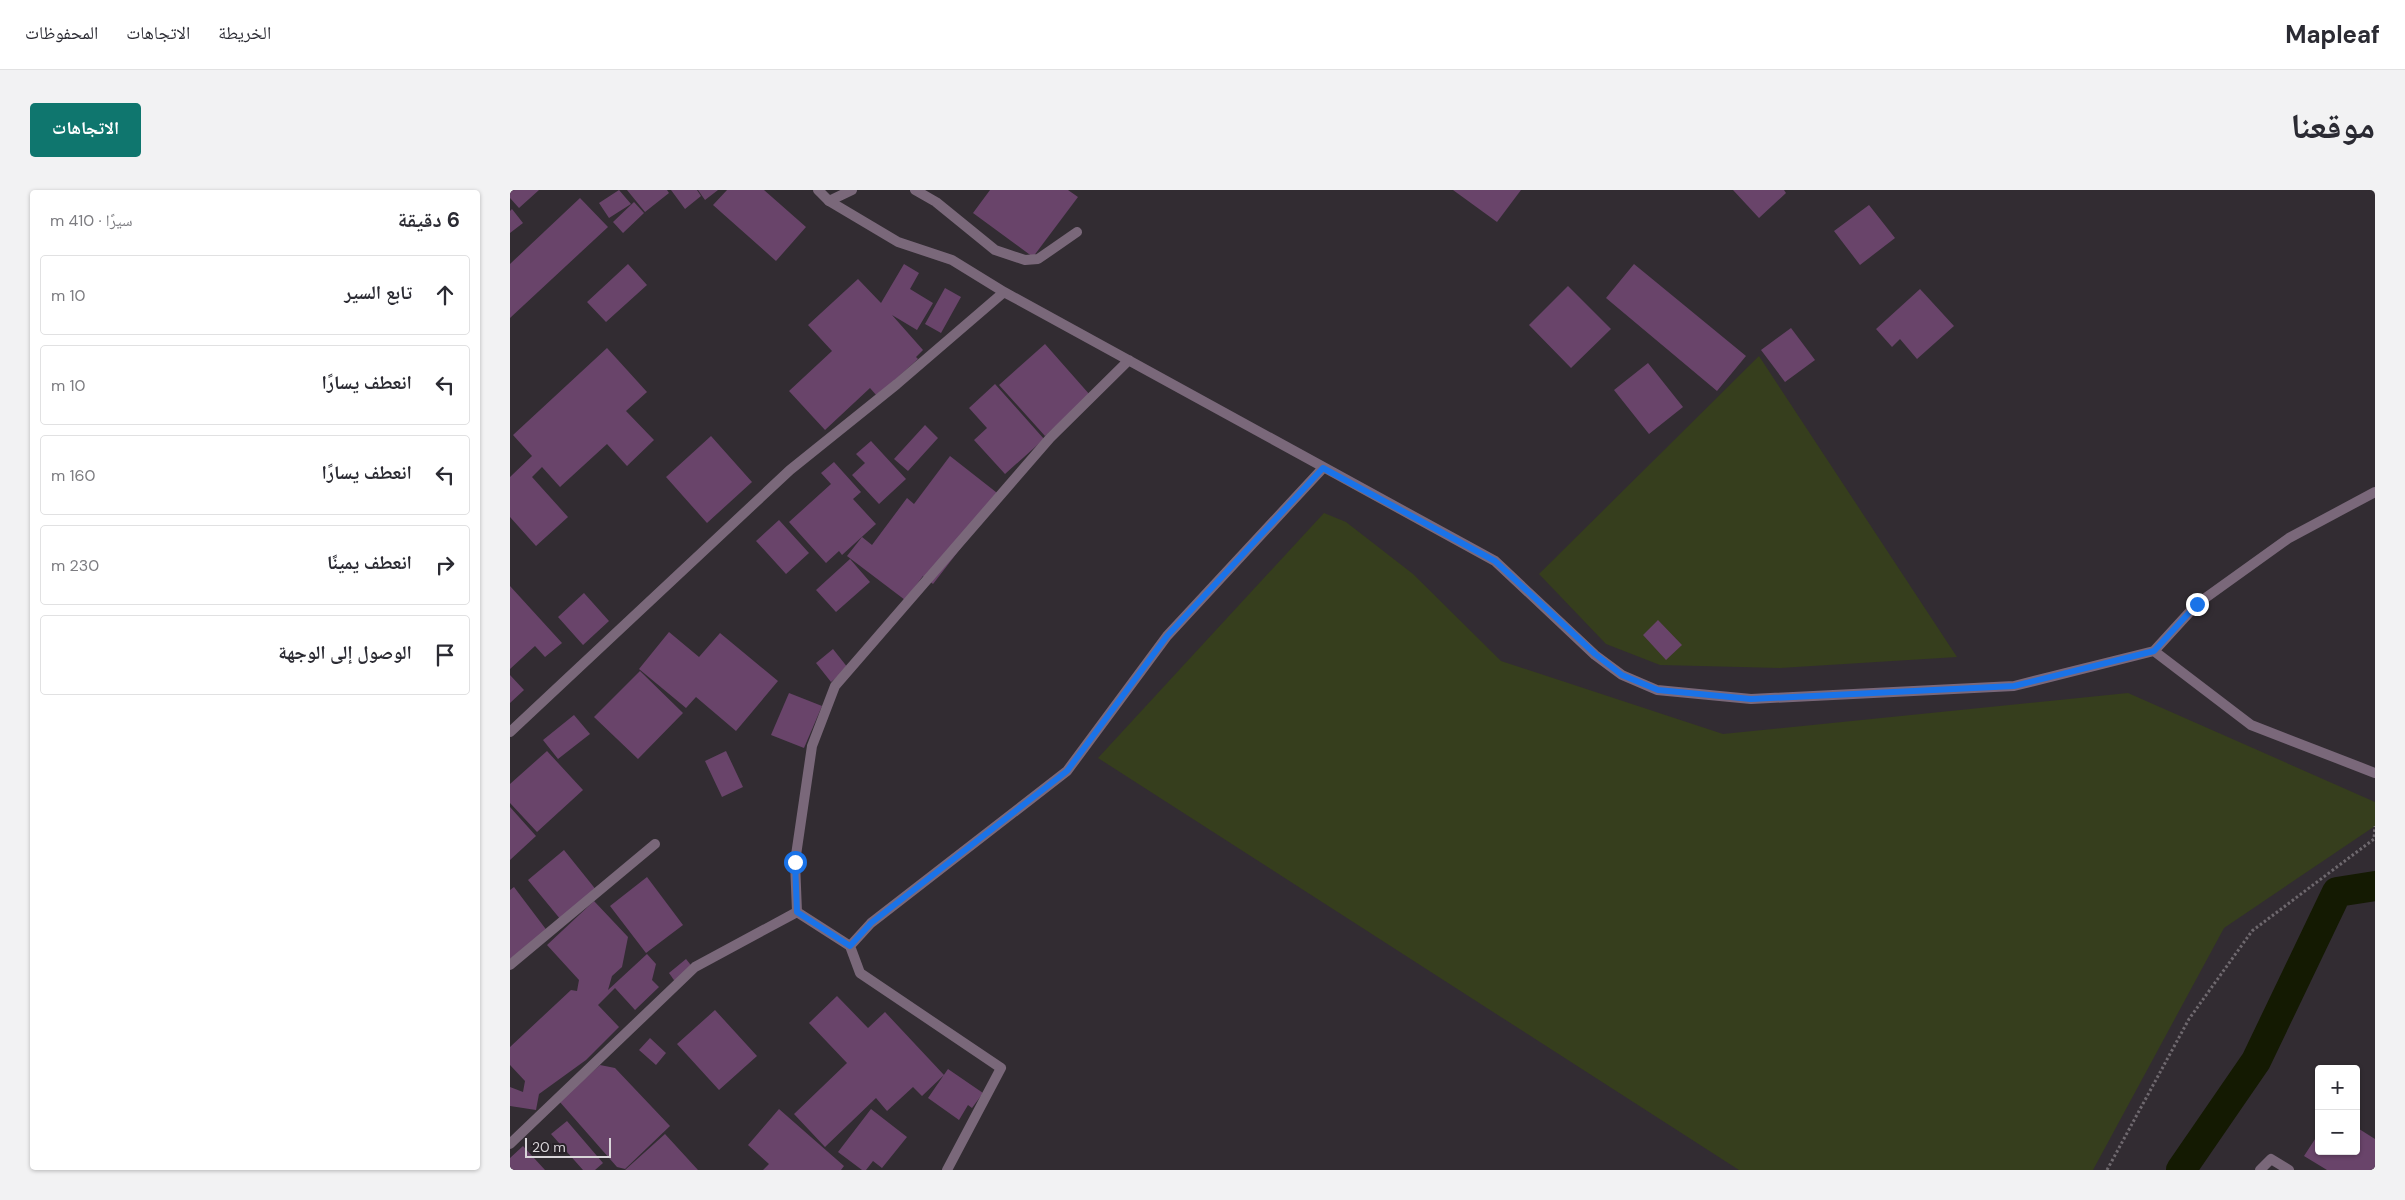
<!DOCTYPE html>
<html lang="ar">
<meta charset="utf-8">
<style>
body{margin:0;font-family:"DM Sans","Noto Naskh Arabic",sans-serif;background:#f2f2f3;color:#2b2b33;direction:rtl}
.controls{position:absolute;right:15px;bottom:15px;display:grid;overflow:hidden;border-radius:5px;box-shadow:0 1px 4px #0004}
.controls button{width:45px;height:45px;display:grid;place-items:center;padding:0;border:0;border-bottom:1px solid #e1e1e2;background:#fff;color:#2b2b33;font:25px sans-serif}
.scale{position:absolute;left:15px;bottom:12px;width:86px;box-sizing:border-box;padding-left:5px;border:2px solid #d9d5d9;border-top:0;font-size:14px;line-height:18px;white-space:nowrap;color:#d9d5d9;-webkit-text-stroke:4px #282228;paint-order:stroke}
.stop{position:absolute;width:15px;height:15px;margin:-11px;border:4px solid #1a73e8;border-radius:50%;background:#fff}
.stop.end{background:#1a73e8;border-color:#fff;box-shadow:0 1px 5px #0008}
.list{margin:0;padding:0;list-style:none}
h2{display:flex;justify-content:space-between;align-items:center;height:65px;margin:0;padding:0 20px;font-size:21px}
h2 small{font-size:16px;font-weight:400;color:#7c7c81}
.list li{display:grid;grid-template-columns:32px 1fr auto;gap:15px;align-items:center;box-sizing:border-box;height:80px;margin:0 10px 10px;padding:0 10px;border:1px solid #e1e1e2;border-radius:5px}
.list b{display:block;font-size:19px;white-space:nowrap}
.list em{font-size:16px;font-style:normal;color:#7c7c81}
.icon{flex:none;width:28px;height:28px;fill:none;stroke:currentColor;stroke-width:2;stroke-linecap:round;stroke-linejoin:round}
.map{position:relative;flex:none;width:1865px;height:980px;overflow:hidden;direction:ltr;border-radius:5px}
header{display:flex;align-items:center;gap:30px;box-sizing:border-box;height:70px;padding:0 25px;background:#fff;border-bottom:1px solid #e1e1e2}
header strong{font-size:24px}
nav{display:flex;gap:28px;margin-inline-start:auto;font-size:18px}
.intro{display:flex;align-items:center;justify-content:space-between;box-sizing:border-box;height:120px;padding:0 30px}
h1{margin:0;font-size:35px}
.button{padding:12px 22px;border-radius:5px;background:#0f766e;color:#fff;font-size:18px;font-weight:700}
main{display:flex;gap:30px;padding:0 30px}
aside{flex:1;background:#fff;border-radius:5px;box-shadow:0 1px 4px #0004}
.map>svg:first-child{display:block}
.green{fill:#363e1d}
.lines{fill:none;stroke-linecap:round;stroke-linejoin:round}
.canal{stroke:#141a02;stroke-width:30}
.building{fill:#69446a}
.path{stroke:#6f696f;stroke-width:3;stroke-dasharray:2.5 2.5;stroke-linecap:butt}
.lane{stroke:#7a687a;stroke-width:10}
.street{stroke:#7a687a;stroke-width:10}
.route{stroke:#1a73e8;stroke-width:6}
</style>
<header>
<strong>Mapleaf</strong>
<nav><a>الخريطة</a><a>الاتجاهات</a><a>المحفوظات</a></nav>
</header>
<div class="intro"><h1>موقعنا</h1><a class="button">الاتجاهات</a></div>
<main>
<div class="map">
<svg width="1865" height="980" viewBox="0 0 1865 980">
<rect width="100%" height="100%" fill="#322c32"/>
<path class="green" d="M 1249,166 L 1447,467 L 1270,478 L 1150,475 L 1096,454 L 1029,384 Z
M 814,323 L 836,332 L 903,384 L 991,471 L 1213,544 L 1618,503 L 1865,612 L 1865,636 L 1714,738 L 1583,980 L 1229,980 L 588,568 Z"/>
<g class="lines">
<path class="canal" d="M 1671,980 L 1746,871 L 1827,702 L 1865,696"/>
</g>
<path class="building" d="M 0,0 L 29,0 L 9,18 L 0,8 Z
M 109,0 L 121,14 L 99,28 L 89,13 Z
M 117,0 L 157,0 L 159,3 L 135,22 Z
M 161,0 L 187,0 L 191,6 L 175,19 Z
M 188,0 L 208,0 L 195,10 Z
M 217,0 L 254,0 L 296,37 L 266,71 L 203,15 Z
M 480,0 L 558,0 L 568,7 L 523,67 L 463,23 Z
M 943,0 L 1011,0 L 987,32 Z
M 1223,0 L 1274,0 L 1276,3 L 1249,28 Z
M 70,8 L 98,37 L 0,128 L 0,74 Z
M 124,12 L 134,23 L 113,43 L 103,32 Z
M 1359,15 L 1385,48 L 1350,75 L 1324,41 Z
M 2,19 L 13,33 L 0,43 L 0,21 Z
M 118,74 L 137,95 L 96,132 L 77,112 Z
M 394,74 L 409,83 L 400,99 L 423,113 L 407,140 L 382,125 L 413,160 L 406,167 L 408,169 L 367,206 L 360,198 L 315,240 L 279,201 L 322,161 L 298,135 L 348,89 L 371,113 Z
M 1124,74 L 1236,166 L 1207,201 L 1096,108 Z
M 1058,96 L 1101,139 L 1061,178 L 1019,135 Z
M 435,98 L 451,107 L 431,143 L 415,134 Z
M 1410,99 L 1444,136 L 1407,169 L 1390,149 L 1382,157 L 1366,139 Z
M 1281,138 L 1305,170 L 1275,192 L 1251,160 Z
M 535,154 L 580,205 L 535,246 L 489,195 Z
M 97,158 L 137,202 L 116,221 L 144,250 L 117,276 L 97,254 L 50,297 L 32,277 L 22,287 L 58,327 L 26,356 L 0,327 L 0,287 L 22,266 L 3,245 Z
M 1138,173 L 1173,217 L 1139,244 L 1104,200 Z
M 485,194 L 534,249 L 495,284 L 464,250 L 477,238 L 459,218 Z
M 415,235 L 428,248 L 398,281 L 384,269 Z
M 201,246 L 242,292 L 197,333 L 156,287 Z
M 361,251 L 396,289 L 369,314 L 342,285 L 355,273 L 346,264 Z
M 440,266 L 491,306 L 423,394 L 413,386 L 395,410 L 337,366 L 352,347 L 362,355 L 397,308 L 404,314 Z
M 324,272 L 351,302 L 343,309 L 366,334 L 332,365 L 329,361 L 316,373 L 279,332 L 321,294 L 311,283 Z
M 269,330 L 299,363 L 276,384 L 246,351 Z
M 340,369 L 360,392 L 326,422 L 306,400 Z
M 0,396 L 52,453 L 35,467 L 25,456 L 0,479 Z
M 74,403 L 99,431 L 73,455 L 48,427 Z
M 1148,430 L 1172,455 L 1156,470 L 1133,445 Z
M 159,442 L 189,467 L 210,443 L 268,491 L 226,541 L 186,507 L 176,518 L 129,479 Z
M 323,459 L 338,478 L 321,492 L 306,473 Z
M 130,481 L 173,523 L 128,569 L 84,527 Z
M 0,485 L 14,500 L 0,513 Z
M 279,503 L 312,516 L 294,558 L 261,545 Z
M 64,525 L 80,544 L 48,569 L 33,550 Z
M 37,561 L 73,600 L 27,642 L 0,613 L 0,594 Z
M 216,561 L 233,597 L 212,607 L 195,571 Z
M 0,617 L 26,646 L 0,670 Z
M 54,660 L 87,701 L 51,730 L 18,690 Z
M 137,687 L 173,735 L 136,763 L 100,716 Z
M 4,697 L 38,742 L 0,769 L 0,700 Z
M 84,711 L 118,747 L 112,777 L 102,786 L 98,800 L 137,764 L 146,774 L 142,790 L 149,797 L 125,820 L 105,798 L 88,815 L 109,837 L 76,870 L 29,904 L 26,920 L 0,916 L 0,897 L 13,902 L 15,891 L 0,875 L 0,857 L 61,800 L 67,801 L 69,790 L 37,755 Z
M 176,769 L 184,779 L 166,793 L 159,783 Z
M 327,806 L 358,838 L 375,822 L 434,885 L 412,906 L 403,897 L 377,921 L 366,908 L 315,957 L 284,924 L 337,873 L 299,833 Z
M 205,820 L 247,866 L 209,900 L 167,854 Z
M 140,848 L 156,863 L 146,875 L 129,860 Z
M 90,875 L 105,878 L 160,936 L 115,979 L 107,977 L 49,911 Z
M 438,879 L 473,903 L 462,918 L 458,915 L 449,930 L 418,908 Z
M 269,919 L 334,976 L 331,980 L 253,980 L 259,974 L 238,955 Z
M 361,919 L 397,947 L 372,978 L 363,971 L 356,980 L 352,980 L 328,962 Z
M 57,931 L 93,973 L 85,980 L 73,980 L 41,944 Z
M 1846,937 L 1865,949 L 1865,980 L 1817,980 L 1794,966 L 1809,943 L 1809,961 L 1846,961 Z
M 155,944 L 188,980 L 115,980 Z
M 13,956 L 35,980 L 0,980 L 0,968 Z"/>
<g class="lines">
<path class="path" d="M 1597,980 L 1679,829 L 1742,741 L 1864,649 L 1865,636"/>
<path class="lane" d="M 405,0 L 426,12 L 485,60 L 515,70 L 528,69 L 567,42
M 319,11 L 342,0
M 1750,980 L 1761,969 L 1779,980"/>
<path class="street" d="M 308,0 L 319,11 L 388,52 L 442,70 L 494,102 L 985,371 L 1085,465 L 1112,485 L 1147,500 L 1241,509 L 1504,496 L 1644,461 L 1687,414 L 1779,348 L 1865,302
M 1644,461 L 1741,535 L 1865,583
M 0,542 L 280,280 L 387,194 L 494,102
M 340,756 L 361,733 L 557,581 L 657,446 L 813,278
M 0,775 L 145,654
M 0,954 L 185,777 L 287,722
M 437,980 L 491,878 L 350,783 L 340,756 L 287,722 L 285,672 L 302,556 L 325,496 L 540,248 L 619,170"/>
</g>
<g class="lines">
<path class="route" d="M 285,672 L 287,722 L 340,756 L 361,733 L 557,581 L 657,446 L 813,278 L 985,371 L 1085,464 L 1112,485 L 1148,500 L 1241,509 L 1504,496 L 1644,461 L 1687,414"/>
</g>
</svg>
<div class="controls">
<button>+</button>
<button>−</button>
</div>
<div class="scale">20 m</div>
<div class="stop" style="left:285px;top:672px"></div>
<div class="stop end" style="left:1687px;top:414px"></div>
</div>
<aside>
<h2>6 دقيقة<small>سيرًا · 410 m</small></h2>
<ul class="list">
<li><svg class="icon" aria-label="ahead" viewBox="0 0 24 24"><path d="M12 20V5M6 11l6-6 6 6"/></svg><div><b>تابع السير</b></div><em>10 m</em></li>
<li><svg class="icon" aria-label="left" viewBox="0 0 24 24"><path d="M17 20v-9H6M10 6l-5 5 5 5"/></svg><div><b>انعطف يسارًا</b></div><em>10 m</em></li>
<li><svg class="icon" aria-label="left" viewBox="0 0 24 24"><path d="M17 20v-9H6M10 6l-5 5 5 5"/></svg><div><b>انعطف يسارًا</b></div><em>160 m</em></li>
<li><svg class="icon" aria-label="right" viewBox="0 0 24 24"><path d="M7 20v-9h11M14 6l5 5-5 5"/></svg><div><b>انعطف يمينًا</b></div><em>230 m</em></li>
<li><svg class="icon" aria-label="arrive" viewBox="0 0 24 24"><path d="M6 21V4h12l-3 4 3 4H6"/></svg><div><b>الوصول إلى الوجهة</b></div></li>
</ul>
</aside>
</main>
